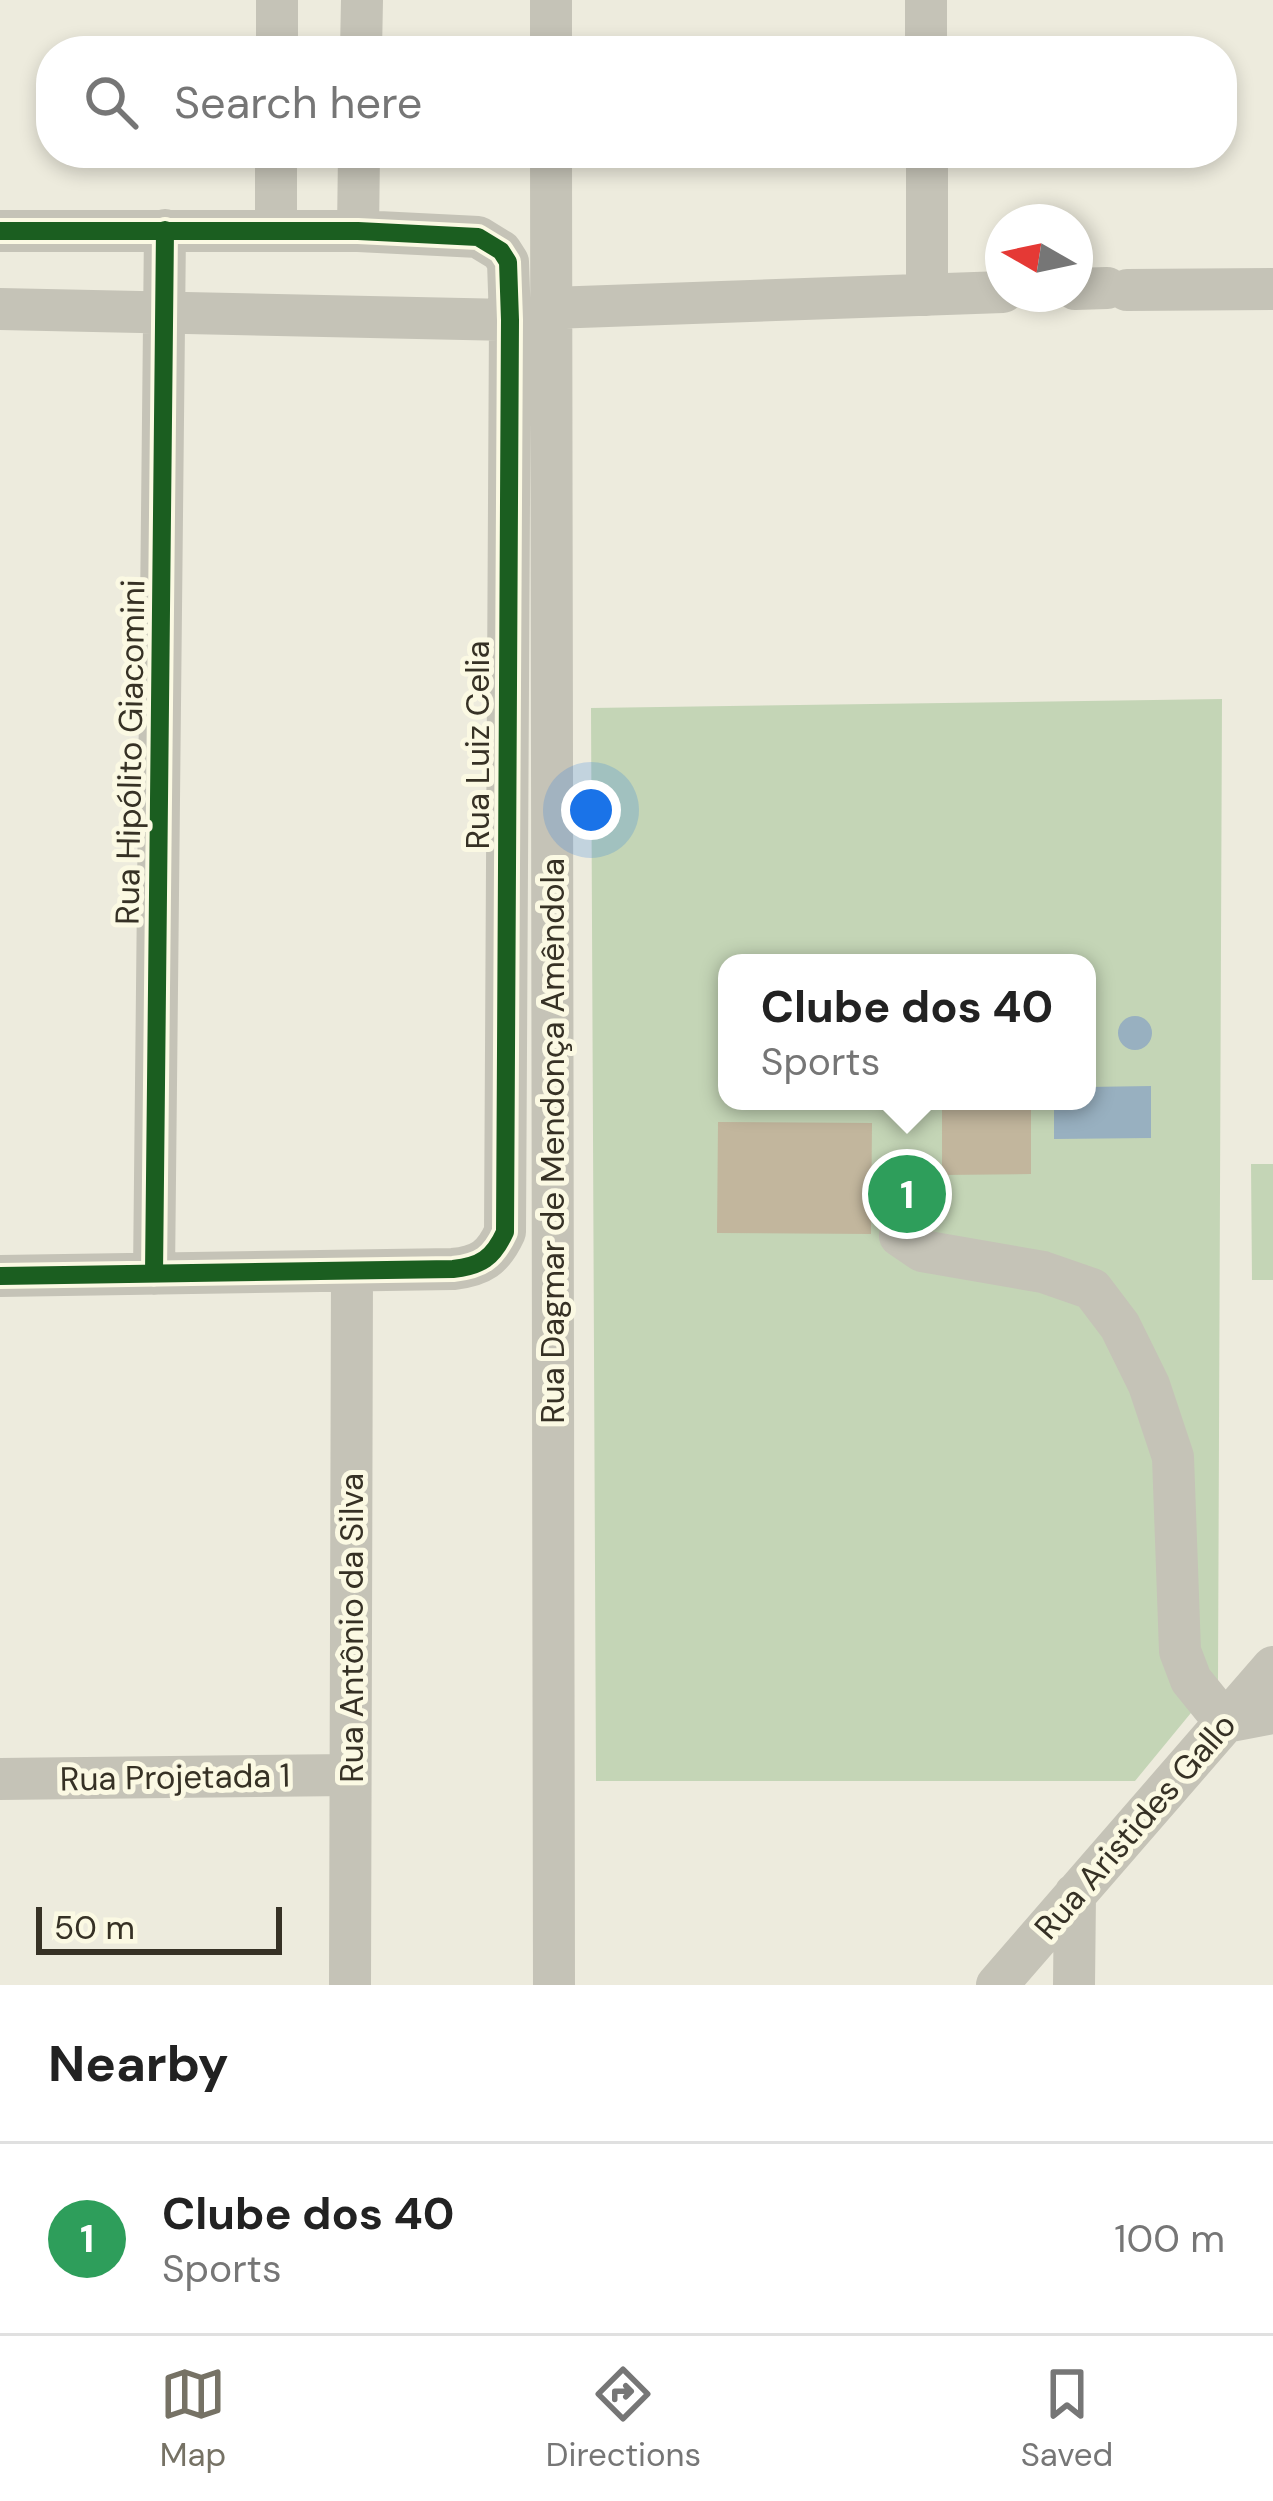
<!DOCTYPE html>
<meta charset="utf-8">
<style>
body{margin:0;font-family:"DM Sans",sans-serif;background:#f6f6f6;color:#222}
.compass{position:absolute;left:985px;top:204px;width:108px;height:108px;border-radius:50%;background:#fff;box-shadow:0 6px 18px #0003;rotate:279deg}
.scale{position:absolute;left:36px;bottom:30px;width:246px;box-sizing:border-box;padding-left:12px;border:6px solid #363125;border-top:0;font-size:33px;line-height:42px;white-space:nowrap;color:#363125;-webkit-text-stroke:9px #fbf9e3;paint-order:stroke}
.you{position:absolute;left:591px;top:810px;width:42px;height:42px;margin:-30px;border:9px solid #fff;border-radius:50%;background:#1a73e8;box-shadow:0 0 0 18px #1a73e833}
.badge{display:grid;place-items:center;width:78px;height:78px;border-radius:50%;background:#767265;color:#fff;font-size:39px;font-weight:700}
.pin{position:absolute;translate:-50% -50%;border:6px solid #fff;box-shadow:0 3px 12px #0006}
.popup{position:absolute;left:718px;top:954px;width:378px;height:156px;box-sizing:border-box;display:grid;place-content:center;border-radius:24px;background:#fff;filter:drop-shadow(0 3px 9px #0005);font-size:39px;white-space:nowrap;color:#767676}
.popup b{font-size:45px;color:#222}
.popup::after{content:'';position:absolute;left:50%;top:100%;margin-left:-24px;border:24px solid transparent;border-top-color:#fff}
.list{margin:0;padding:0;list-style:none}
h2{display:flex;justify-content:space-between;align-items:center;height:156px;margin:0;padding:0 48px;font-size:51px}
h2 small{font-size:39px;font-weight:400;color:#767676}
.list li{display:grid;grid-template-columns:78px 1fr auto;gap:36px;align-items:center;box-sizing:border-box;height:192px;padding:0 48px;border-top:3px solid #e0e0e0}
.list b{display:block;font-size:45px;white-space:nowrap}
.list p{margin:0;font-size:39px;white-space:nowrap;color:#767676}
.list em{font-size:39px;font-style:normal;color:#767676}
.icon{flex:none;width:66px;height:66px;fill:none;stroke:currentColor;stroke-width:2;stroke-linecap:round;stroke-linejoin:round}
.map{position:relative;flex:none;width:1273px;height:1985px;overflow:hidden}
.search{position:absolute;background:#fff;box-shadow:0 6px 18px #0003;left:36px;right:36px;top:36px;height:132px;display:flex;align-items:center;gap:30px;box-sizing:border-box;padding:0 42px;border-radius:48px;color:#767676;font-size:45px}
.sheet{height:348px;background:#fff}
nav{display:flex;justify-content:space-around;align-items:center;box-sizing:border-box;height:168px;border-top:3px solid #e0e0e0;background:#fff;font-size:33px;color:#767676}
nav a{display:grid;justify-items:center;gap:6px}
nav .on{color:#767265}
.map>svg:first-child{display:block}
.green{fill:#c4d5b6;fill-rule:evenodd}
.water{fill:#98b0c0}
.building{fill:#c2b69d}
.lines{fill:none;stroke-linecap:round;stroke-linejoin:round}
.minor{stroke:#c5c3b7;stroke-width:42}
.cycleway-casing{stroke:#fbf9e3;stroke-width:26}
.cycleway{stroke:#1b5e20;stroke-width:18}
.labels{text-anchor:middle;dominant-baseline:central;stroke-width:10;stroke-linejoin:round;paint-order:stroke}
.street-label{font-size:33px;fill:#363125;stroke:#fbf9e3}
</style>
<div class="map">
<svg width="1273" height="1985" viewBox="0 0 1273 1985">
<rect width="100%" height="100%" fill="#edebdd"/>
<path class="green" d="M 1222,699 L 1218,1680 L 1135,1781 L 596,1781 L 591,708 ZM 727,963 L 1087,963 L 1087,1101 L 727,1101 Z
M 1251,1164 L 1273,1164 L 1273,1280 L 1252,1280 Z"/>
<path class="water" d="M1118 1033a17 17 0 1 1 34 0a17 17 0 1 1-34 0Z
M 1151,1086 L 1151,1138 L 1054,1139 L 1054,1101 L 1087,1101 L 1087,1087 Z"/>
<path class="building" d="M 941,957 L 1031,957 L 1031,963 L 941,963 Z
M 942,1101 L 1031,1101 L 1031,1174 L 942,1175 Z
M 718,1122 L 872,1123 L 871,1234 L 717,1233 Z"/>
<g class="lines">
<path class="minor" d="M 551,0 L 551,51
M 926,0 L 926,51
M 277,51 L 277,0
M 361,51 L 362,0
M 551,153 L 554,1985
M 927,153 L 927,295
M 0,231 L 358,231 L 478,237 L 501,251 L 508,262 L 510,320 L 505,1232 C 493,1258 481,1266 453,1269 L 0,1276
M 276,231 L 276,153
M 358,231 L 359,153
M 1075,289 L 1107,288
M 1127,290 L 1273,289
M 551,308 L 1003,292
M 0,309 L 510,320
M 900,1236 L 922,1251 L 1043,1272 L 1092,1289 L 1120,1326 L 1149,1385 L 1173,1457 L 1180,1651 L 1191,1680 L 1225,1722 L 1273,1713
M 154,1274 L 165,230
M 0,1779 L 350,1775
M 350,1985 L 352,1272
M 997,1985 L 1273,1667
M 1074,1985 L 1075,1894"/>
<defs>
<path id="cycleway" d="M 0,231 L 358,231 L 478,237 L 501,251 L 508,262 L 510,320 L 505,1232 C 493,1258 481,1266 453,1269 L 0,1276
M 154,1274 L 165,230"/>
</defs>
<use href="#cycleway" class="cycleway-casing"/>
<use href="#cycleway" class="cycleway"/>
</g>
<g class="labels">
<g class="street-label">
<text transform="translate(477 745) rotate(-90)">Rua Luiz Celia</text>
<text transform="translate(130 752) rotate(-89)">Rua Hipólito Giacomini</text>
<text transform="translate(552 1141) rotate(-90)">Rua Dagmar de Mendonça Amêndola</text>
<text transform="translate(351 1628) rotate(-90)">Rua Antônio da Silva</text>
<text transform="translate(175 1777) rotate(-1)">Rua Projetada 1</text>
<text transform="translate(1135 1826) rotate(-49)">Rua Aristides Gallo</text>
</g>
</g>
</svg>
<svg class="compass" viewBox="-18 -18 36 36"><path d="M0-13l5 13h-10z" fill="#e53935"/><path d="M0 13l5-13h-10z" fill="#767676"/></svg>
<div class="scale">50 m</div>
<div class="you"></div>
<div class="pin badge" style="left:907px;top:1194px;background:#2e9e5b">1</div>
<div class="popup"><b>Clube dos 40</b>Sports</div>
<div class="search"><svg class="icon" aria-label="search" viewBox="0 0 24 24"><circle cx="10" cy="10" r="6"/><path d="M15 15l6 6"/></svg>Search here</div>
</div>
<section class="sheet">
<h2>Nearby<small></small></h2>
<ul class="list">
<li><span class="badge" style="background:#2e9e5b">1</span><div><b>Clube dos 40</b><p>Sports</p></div><em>100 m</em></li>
</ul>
</section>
<nav>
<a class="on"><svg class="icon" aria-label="map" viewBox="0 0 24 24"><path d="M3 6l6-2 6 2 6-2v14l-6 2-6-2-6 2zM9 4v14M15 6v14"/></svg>Map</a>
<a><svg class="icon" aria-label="directions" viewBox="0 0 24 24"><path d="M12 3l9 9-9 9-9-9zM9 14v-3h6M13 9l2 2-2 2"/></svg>Directions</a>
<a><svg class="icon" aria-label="saved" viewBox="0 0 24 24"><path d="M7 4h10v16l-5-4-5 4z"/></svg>Saved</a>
</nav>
